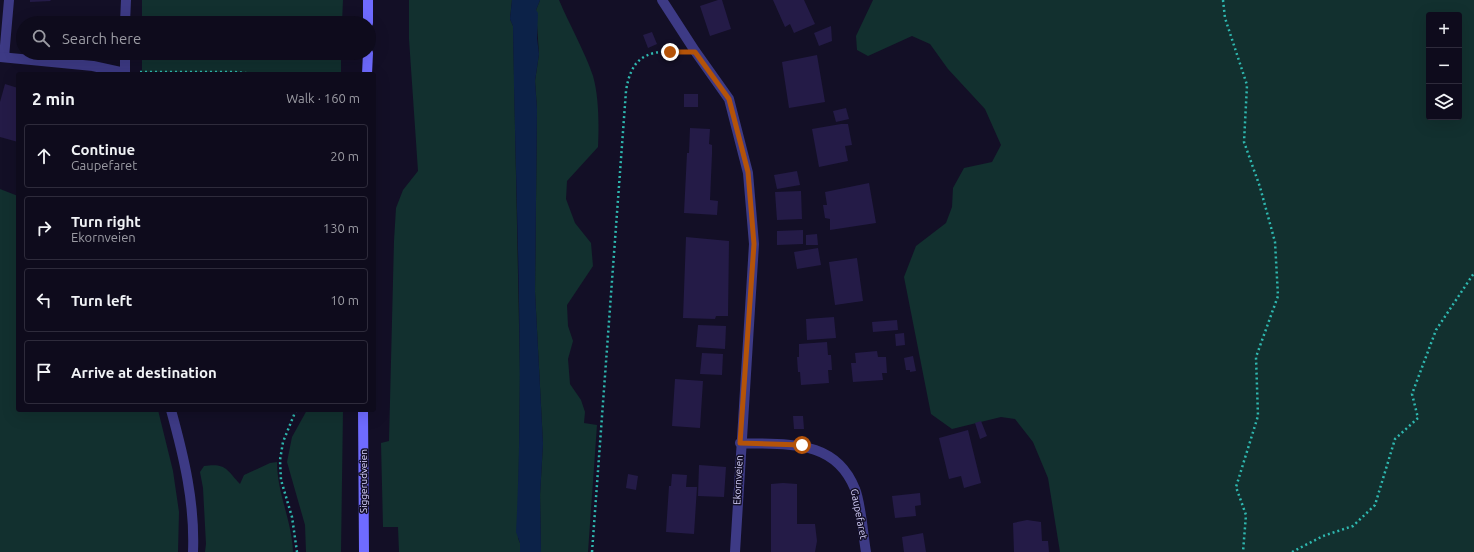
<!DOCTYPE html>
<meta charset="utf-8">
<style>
body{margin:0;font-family:Ubuntu,sans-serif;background:#171425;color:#f1f3f6}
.controls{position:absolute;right:12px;top:12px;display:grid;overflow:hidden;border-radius:4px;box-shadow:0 4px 16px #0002}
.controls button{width:36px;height:36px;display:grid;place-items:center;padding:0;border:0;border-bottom:1px solid #2e2b3b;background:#0e0b1c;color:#f1f3f6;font:20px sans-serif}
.stop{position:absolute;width:12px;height:12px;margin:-9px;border:3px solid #b45309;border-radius:50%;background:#fff}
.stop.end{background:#b45309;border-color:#fff;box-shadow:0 1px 4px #0008}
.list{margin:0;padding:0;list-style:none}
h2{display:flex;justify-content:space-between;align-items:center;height:52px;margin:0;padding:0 16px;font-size:17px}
h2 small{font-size:13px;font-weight:400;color:#9b9ba3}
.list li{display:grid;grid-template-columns:26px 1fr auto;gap:12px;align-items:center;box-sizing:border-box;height:64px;margin:0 8px 8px;padding:0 8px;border:1px solid #2e2b3b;border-radius:4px}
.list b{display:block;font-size:15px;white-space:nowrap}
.list p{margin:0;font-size:13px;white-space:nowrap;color:#9b9ba3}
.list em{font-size:13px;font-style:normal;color:#9b9ba3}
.icon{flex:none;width:22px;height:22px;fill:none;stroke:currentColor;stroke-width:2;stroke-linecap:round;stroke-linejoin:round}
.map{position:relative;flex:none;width:1474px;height:552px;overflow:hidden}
.search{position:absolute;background:#0e0b1c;box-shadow:0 4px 16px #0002;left:16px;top:16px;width:360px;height:44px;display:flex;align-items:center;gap:10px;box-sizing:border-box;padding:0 14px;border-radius:22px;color:#9b9ba3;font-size:15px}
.panel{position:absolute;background:#0e0b1c;box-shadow:0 4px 16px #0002;left:16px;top:72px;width:360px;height:340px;border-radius:4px}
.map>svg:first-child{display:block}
.green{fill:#12302f;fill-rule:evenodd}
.water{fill:#0c2248}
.building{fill:#241b47}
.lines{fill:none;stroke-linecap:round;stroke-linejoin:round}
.path{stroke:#2fb8b0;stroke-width:2.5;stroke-dasharray:2 3;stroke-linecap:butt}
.lane{stroke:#3d3a85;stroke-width:10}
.street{stroke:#3d3a85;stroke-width:10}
.secondary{stroke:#6f6bff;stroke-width:10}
.route{stroke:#b45309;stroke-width:5}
.labels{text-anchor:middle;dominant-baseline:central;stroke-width:3;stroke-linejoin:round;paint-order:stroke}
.street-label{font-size:10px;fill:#d9d4ff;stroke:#130f26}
</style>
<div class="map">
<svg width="1474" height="552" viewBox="0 0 1474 552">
<rect width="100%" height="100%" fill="#130f26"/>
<path class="green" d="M 142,0 L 343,0 L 342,23 L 142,23 Z
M 409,0 L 512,0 L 510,19 L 513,26 L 520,374 L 518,538 L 520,543 L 520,552 L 399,552 L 398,527 L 383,527 L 381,443 L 389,441 L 394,241 L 396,208 L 403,190 L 418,171 L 409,39 Z
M 540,0 L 559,0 C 570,26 584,50 593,76 C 599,97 599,125 598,147 L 567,181 L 566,199 L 575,223 L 591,243 L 593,266 L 567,305 L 568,326 L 573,341 L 568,359 L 570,384 L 581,400 L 585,412 L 584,423 L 597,425 L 588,552 L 541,552 L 540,495 L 543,444 L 535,292 L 537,109 L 535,81 L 539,54 L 536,10 Z
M 873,0 L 1474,0 L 1474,552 L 1060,552 L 1048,478 L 1033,442 L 1015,419 L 1001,417 L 952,429 L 931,414 L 904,277 L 916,246 L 946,223 L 952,207 L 953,188 L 964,168 L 992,162 L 1001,145 L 985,109 L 948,69 L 930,44 L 912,36 L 868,56 L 857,50 L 856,36 ZM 1429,15 L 1459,15 L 1459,117 L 1429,117 Z
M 142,53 L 341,53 L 341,74 L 142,74 Z
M 0,189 L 18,196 L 18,410 L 158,410 L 173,471 L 179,512 L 178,552 L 0,552 Z
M 307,410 L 343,410 L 341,552 L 306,552 L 305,525 L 287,462 L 292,437 Z
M 277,462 C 277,493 292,521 293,552 L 205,552 L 206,544 L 203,488 L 200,472 L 204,466 C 226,463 226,469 240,484 L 244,475 L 270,463 Z"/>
<path class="water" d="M 512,0 L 540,0 L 536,10 L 538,13 L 537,38 L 539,54 L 535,81 L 537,109 L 535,292 L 543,444 L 540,495 L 541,552 L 520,552 L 520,543 L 516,532 C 525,363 515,195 513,26 L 510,19 Z"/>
<path class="building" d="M 30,0 L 50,0 L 51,1 L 30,2 Z
M 718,0 L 722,0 L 731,29 L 710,36 L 700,6 Z
M 773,0 L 804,0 L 815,24 L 794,33 L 790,24 L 785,27 Z
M 831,26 L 832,41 L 819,46 L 814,33 Z
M 652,32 L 657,44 L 648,48 L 643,35 Z
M 817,55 L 825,102 L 789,108 L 782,62 Z
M 5,84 L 18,88 L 18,142 L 0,137 L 0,102 Z
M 684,94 L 698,94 L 698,107 L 684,107 Z
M 846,108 L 849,119 L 836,122 L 833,111 Z
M 841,124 L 848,124 L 852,145 L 845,146 L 848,161 L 819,167 L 812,129 Z
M 690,128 L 710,129 L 709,144 L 712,145 L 712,154 L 710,200 L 718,201 L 717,215 L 684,213 L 687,153 L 689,153 Z
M 797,171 L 800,185 L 777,189 L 774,175 Z
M 869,183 L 876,223 L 830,230 L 830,219 L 825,218 L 823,205 L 827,205 L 825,192 Z
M 801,191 L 802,219 L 777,220 L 775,192 Z
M 803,230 L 803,244 L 777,245 L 777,231 Z
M 817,234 L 818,245 L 806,245 L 806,235 Z
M 686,237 L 729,241 L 728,316 L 716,316 L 715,319 L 683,318 Z
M 818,248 L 821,265 L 797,269 L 794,252 Z
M 857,258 L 863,301 L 835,305 L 829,262 Z
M 834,317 L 836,338 L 807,340 L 806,319 Z
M 897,320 L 898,330 L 873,332 L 872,322 Z
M 698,325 L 726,326 L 725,349 L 696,347 Z
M 904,333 L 905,345 L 896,346 L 895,334 Z
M 827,342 L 828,355 L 831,355 L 832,370 L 828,370 L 829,383 L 801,385 L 800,372 L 798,372 L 797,357 L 799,357 L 799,344 Z
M 877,351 L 878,357 L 886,357 L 887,373 L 882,373 L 883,380 L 853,382 L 851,363 L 856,363 L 855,353 Z
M 702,353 L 723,354 L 722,375 L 700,374 Z
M 913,356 L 916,371 L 910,372 L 910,370 L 906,370 L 904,358 Z
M 675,379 L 703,381 L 700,428 L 672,426 Z
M 793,416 L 803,416 L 804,429 L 794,429 Z
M 981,421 L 987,436 L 980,439 L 975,423 Z
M 968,430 L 981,483 L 964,488 L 961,476 L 949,479 L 939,438 Z
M 699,465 L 726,467 L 724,497 L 698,496 Z
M 628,474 L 638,476 L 636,490 L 626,488 Z
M 672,474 L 687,475 L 686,487 L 697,487 L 694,534 L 666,532 L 669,486 L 671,486 Z
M 783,483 L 797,484 L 797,524 L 815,524 L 817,541 L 815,552 L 771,552 L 771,484 Z
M 920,493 L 921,505 L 915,506 L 916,516 L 895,518 L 892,496 Z
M 1027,520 L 1041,522 L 1042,541 L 1048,541 L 1049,552 L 1014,552 L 1013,523 Z
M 923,533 L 926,552 L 904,552 L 902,537 Z"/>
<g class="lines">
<path class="path" d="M 1223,0 L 1225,18 L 1247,85 L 1244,142 L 1260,187 L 1275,242 L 1278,296 L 1256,357 L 1258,416 L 1236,487 L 1246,515 L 1243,552
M 140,72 L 235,72 L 253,74
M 296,410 L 283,442 L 280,460 L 281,480 L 292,517 L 297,552
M 592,552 L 626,91 C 631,59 644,51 676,51
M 1292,552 L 1323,536 L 1353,526 L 1375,505 L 1395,439 L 1418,418 L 1412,394 L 1436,330 L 1474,273"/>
<path class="lane" d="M 4,57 L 9,0"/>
<path class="street" d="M 662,0 L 695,51 L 729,99 L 748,173 L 754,244 L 735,552
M 125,23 L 126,0
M 0,57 L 93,66 L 125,73
M 125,74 L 125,53
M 171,410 C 184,457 195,503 193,552
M 740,443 C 786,445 835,438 855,489 C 861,503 863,535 866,552"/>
<path class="secondary" d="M 368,23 L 368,0
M 367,74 L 368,53
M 363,410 L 364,552"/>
</g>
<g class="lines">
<path class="route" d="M 670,52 L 695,52 L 729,99 L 748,172 L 754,244 L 740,443 L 802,445"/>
</g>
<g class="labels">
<g class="street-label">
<text transform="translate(738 480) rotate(-87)">Ekornveien</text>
<text transform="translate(363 481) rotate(-90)">Siggerudveien</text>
<text transform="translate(859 514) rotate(79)">Gaupefaret</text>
</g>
</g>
</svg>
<div class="controls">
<button>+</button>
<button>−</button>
<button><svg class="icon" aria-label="layers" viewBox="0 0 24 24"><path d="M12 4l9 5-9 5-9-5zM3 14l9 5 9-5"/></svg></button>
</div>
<div class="stop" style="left:802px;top:445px"></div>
<div class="stop end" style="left:670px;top:52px"></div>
<div class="search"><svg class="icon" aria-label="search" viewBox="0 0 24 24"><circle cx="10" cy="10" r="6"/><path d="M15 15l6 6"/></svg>Search here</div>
<section class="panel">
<h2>2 min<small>Walk · 160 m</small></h2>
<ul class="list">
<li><svg class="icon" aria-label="ahead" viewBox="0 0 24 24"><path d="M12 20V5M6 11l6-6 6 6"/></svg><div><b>Continue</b><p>Gaupefaret</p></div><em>20 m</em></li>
<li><svg class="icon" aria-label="right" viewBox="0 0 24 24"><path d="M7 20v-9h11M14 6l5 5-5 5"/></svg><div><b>Turn right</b><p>Ekornveien</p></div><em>130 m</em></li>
<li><svg class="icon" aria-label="left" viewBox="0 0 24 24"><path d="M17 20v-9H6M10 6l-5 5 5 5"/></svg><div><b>Turn left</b></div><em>10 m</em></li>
<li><svg class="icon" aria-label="arrive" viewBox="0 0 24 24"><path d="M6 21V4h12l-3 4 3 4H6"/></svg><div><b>Arrive at destination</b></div></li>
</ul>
</section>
</div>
